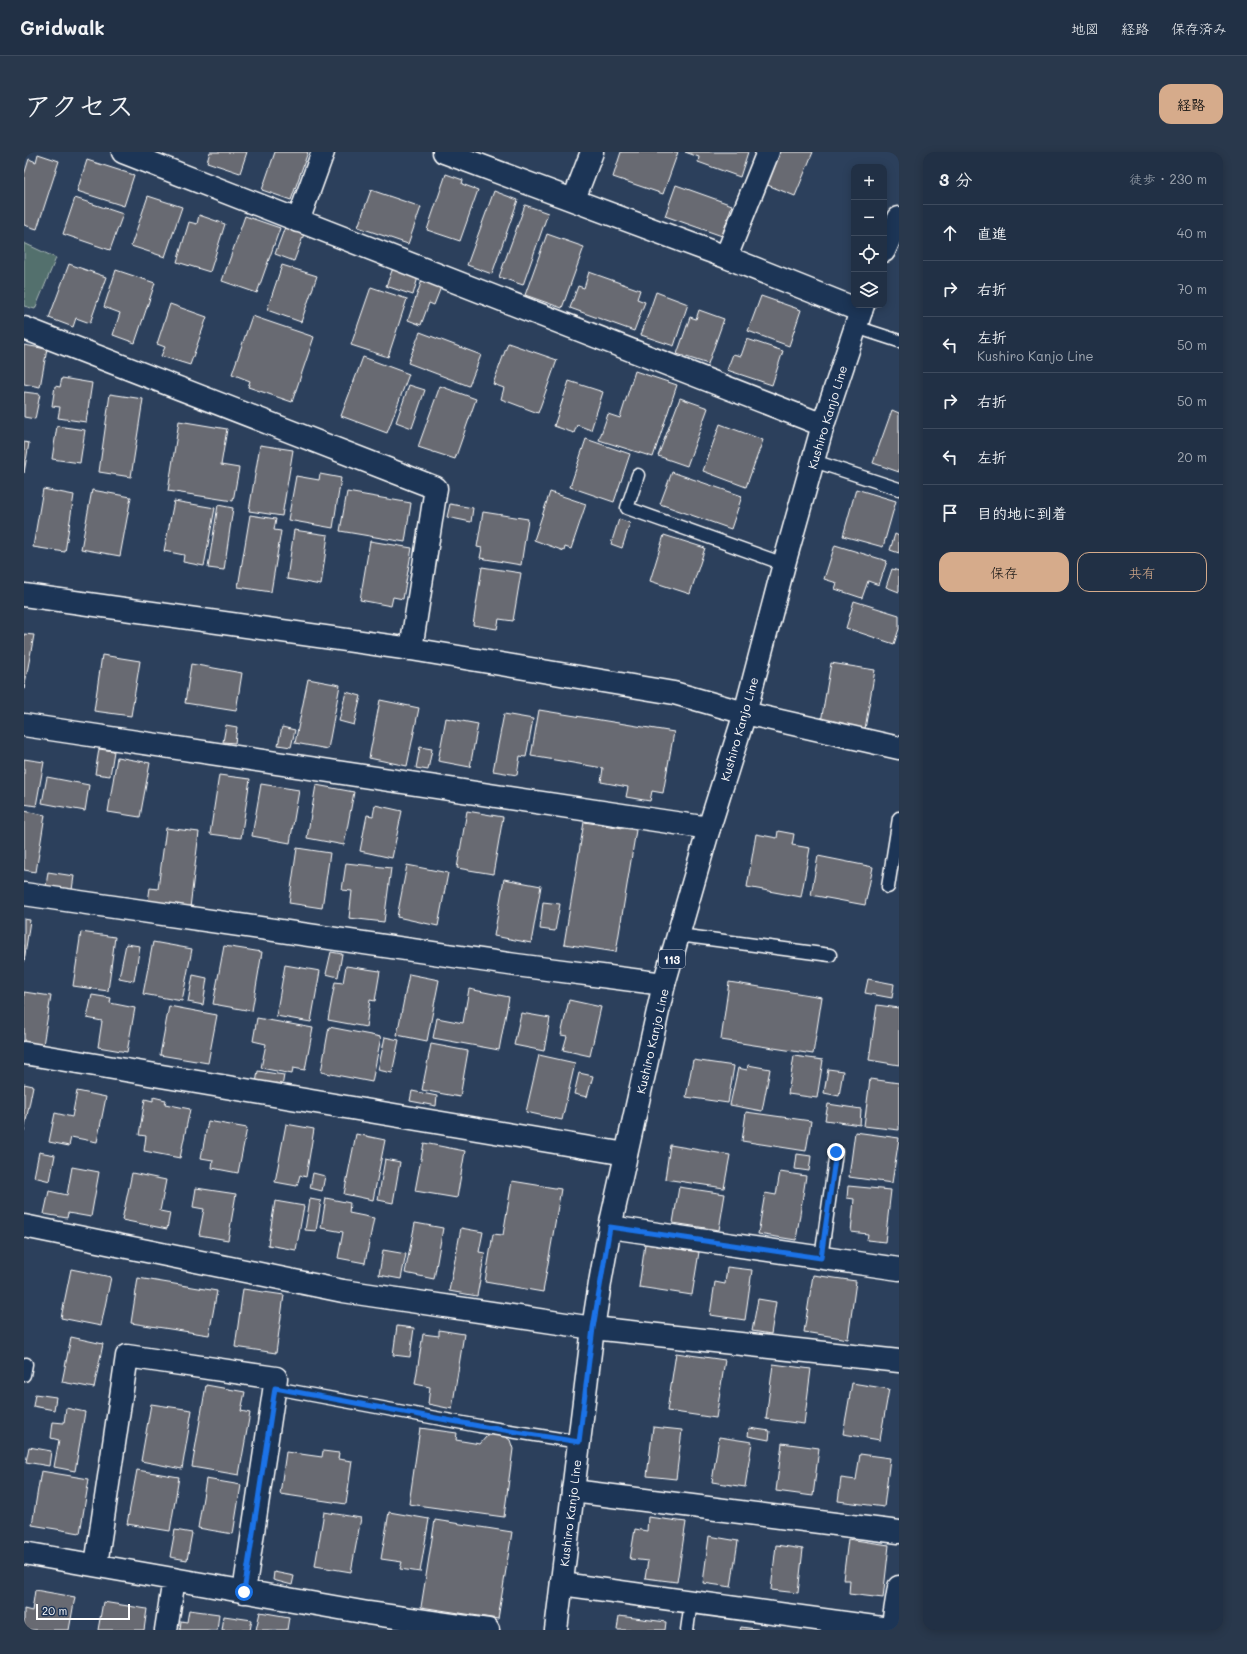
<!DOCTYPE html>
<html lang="ja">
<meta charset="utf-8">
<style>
body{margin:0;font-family:Mali,"Klee One",sans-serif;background:#29384c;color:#f1f3f6}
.controls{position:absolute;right:12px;top:12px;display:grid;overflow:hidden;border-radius:8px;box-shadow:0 2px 10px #0003}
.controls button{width:36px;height:36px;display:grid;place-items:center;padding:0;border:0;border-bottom:1px solid #3e4b5e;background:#213045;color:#f1f3f6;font:20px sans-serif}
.scale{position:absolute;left:12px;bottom:10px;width:94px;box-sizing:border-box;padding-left:4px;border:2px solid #fff;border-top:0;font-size:11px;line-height:14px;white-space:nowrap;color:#fff;-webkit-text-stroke:3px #1d3557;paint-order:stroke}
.stop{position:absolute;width:12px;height:12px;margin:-9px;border:3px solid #1a73e8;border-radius:50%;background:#fff}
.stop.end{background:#1a73e8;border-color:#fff;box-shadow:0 1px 4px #0008}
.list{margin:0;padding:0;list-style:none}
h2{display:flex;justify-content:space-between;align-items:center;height:52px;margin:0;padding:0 16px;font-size:17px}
h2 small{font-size:13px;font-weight:400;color:#a2a9b3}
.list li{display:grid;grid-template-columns:26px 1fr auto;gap:12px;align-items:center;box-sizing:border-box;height:56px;padding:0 16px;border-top:1px solid #3e4b5e}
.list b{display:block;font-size:15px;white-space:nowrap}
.list p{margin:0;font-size:13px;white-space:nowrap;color:#a2a9b3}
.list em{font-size:13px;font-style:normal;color:#a2a9b3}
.actions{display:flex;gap:8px;padding:12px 16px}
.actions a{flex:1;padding:9px 0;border:1px solid #d6ab8b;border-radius:12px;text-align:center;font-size:14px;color:#d6ab8b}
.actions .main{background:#d6ab8b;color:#111}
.icon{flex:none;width:22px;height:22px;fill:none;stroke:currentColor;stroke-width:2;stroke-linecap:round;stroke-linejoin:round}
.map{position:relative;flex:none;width:875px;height:1478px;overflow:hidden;border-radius:12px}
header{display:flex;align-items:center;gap:24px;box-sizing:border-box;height:56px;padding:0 20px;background:#213045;border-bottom:1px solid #3e4b5e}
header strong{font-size:19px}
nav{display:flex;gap:22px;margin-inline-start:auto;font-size:14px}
.intro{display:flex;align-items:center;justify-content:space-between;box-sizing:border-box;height:96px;padding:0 24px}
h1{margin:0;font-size:28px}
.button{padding:10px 18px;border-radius:12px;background:#d6ab8b;color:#111;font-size:14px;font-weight:700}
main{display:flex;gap:24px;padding:0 24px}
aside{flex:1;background:#213045;border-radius:12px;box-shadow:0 2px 10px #0003}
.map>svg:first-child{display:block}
.green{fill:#526f6d;stroke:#a8b7b6}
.building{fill:#686a72;stroke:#fff}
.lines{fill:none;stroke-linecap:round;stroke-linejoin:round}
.lane-casing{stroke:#fff;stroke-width:15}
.street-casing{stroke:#fff;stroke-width:25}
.primary-casing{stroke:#fff;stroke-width:25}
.lane{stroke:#1d3557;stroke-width:12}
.street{stroke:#1d3557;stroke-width:22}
.primary{stroke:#1d3557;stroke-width:22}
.route{stroke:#1a73e8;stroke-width:5}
.labels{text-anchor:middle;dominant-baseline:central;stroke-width:3;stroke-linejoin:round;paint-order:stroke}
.shield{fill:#1d3557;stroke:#bbc2cd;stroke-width:1}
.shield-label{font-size:11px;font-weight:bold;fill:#fff}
.street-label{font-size:12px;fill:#fff;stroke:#1d3557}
</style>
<header>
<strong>Gridwalk</strong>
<nav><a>地図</a><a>経路</a><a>保存済み</a></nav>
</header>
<div class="intro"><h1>アクセス</h1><a class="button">経路</a></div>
<main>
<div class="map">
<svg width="875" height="1478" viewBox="0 0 875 1478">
<rect width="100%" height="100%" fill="#2c405c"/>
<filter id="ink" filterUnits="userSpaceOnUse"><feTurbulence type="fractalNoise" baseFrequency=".025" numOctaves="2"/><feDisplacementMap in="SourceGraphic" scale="8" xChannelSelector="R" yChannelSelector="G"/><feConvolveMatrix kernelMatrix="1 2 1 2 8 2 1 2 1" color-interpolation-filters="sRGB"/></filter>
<g filter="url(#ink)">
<path class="green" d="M 0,91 L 32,106 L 11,157 L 0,154 Z"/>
<path class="building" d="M 186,0 L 223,0 L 216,21 L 183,10 Z
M 251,0 L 284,0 L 267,48 L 238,38 Z
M 597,0 L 654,0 L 639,42 L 589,25 Z
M 661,0 L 724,0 L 716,25 L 674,10 L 675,5 Z
M 753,0 L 789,0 L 771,44 L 741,32 Z
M 14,2 L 35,9 L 13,77 L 0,73 L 0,23 L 5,7 L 12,10 Z
M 63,8 L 110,23 L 100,54 L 53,39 Z
M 422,22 L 439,28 L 438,32 L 454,38 L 436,89 L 403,78 Z
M 652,33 L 708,53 L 698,84 L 641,64 Z
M 347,38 L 397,55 L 384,92 L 334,75 Z
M 470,39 L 494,48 L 468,122 L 443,113 Z
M 124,44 L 158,55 L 141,105 L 107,94 Z
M 51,46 L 99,62 L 86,98 L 39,82 Z
M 501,53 L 524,61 L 499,133 L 475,125 Z
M 175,63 L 201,72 L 186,120 L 153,110 L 165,70 L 173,72 Z
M 221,64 L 256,76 L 233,141 L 198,129 Z
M 261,75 L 280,82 L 270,109 L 251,102 Z
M 523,82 L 560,95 L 538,156 L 501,143 Z
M 45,112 L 82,125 L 66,171 L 52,166 L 49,175 L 25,166 Z
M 258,113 L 293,124 L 277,170 L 243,158 Z
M 369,116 L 394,125 L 389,143 L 362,134 Z
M 92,118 L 131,131 L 111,191 L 89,183 L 96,161 L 80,155 Z
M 565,120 L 616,138 L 613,147 L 621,150 L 610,179 L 546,156 L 554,134 L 560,136 Z
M 398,128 L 417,135 L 410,153 L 405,151 L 397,173 L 384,168 Z
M 347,135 L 383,147 L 364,205 L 327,193 Z
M 632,140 L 664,152 L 650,194 L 617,183 Z
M 737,144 L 777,158 L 765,194 L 724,179 Z
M 146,152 L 183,165 L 166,213 L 137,204 L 141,195 L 133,192 Z
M 675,158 L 700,167 L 684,212 L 653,202 L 666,165 L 672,167 Z
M 228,164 L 290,185 L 268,250 L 224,235 L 226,229 L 208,222 Z
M 396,180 L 457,203 L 445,234 L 384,211 Z
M 723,187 L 759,199 L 748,233 L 703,218 L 709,202 L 717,204 Z
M 484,191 L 533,208 L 514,261 L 477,247 L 480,236 L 469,232 Z
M 0,193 L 23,197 L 16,235 L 0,232 Z
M 339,205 L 385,222 L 363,281 L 317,264 Z
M 611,219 L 653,233 L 629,305 L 575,288 L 584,262 L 596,266 Z
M 38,226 L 68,231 L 62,270 L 34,266 L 36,255 L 28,254 L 31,234 L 36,235 Z
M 545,229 L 579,240 L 567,278 L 553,273 L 550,281 L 530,274 Z
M 385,233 L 401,238 L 388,276 L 372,270 Z
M 416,234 L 452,247 L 431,307 L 394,295 Z
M 0,240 L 16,242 L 11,267 L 0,265 Z
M 86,242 L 119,247 L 107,325 L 75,320 Z
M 656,246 L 684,256 L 663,314 L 634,304 Z
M 868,258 L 875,261 L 875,320 L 849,311 Z
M 155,269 L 203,277 L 197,313 L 215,316 L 209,349 L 144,339 Z
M 696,272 L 739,288 L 722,335 L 679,319 Z
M 33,274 L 61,278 L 56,311 L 28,307 Z
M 562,287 L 606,302 L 590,350 L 546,335 Z
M 0,290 L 5,291 L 0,321 Z
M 236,293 L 269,298 L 258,364 L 225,359 Z
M 648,320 L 718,344 L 707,377 L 636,352 Z
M 296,322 L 317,326 L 309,376 L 264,368 L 272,324 L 295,328 Z
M 19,337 L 50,343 L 41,400 L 9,395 Z
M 832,337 L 872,349 L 859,395 L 819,384 Z
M 68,338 L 107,345 L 96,404 L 57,397 Z
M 323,340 L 387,351 L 381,390 L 316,379 Z
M 526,340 L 562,352 L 547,397 L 541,395 L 540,399 L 510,388 Z
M 150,349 L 191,356 L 180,414 L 159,410 L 160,403 L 140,399 Z
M 426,352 L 449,356 L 447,370 L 423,365 Z
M 194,353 L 209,356 L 200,418 L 184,416 Z
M 459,360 L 504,367 L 497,413 L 456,406 L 458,396 L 453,395 Z
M 226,363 L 252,367 L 250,378 L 257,379 L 247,440 L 214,435 Z
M 595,367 L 606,371 L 598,396 L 587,392 Z
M 270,378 L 304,383 L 297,433 L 263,427 Z
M 871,382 L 875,384 L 875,401 L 866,398 Z
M 640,383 L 681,396 L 666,442 L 626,429 Z
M 346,389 L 388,396 L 379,447 L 369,445 L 367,454 L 336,448 Z
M 811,393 L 863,409 L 855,433 L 844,429 L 838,446 L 811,437 L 813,431 L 800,427 Z
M 458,415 L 497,421 L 489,469 L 475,467 L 473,477 L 449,473 Z
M 868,417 L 875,419 L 875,440 L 862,435 Z
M 830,449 L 875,463 L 875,477 L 870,492 L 822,476 Z
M 0,482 L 10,483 L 0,537 Z
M 78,503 L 116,509 L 107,564 L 70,559 Z
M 807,511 L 851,518 L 841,577 L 797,570 Z
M 167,512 L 218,521 L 212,559 L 161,551 Z
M 284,527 L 316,533 L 304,597 L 271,591 Z
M 322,540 L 337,544 L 330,573 L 315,569 Z
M 356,548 L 395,556 L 383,614 L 345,606 Z
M 515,558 L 650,580 L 639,641 L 628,639 L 626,649 L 602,645 L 604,635 L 577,630 L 579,616 L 507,604 Z
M 480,562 L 509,567 L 502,605 L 496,604 L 493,623 L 469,619 Z
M 422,566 L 454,572 L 446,615 L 414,609 Z
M 202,573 L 213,575 L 211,591 L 199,590 Z
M 258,575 L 271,578 L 267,595 L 254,593 Z
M 396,595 L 408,597 L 404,618 L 392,616 Z
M 75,597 L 90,599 L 86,624 L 71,622 Z
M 93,605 L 126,611 L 116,665 L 84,660 Z
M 0,607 L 20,610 L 12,654 L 0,652 Z
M 195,623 L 226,627 L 217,686 L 186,682 Z
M 23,625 L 65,633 L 61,659 L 18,651 Z
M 237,632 L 275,638 L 266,691 L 228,684 Z
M 292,633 L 330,640 L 320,693 L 283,686 Z
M 351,653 L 378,659 L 368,706 L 336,699 L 343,663 L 349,664 Z
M 0,659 L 21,663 L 12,720 L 0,718 Z
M 443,659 L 479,665 L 469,722 L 433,716 Z
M 560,670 L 612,678 L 592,800 L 540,792 Z
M 142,676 L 175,680 L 166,756 L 124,750 L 126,736 L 134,737 Z
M 754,679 L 770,682 L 768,693 L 786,696 L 777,745 L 723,735 L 732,682 L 753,686 Z
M 273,696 L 306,701 L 298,756 L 265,751 Z
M 794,704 L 849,715 L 841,753 L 787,743 Z
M 322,711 L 367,716 L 360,770 L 325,766 L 328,739 L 318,738 Z
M 383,713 L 424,721 L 414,774 L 373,765 Z
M 24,720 L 50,724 L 48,738 L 22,734 Z
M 480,727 L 517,734 L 507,791 L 470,784 Z
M 519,750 L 536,752 L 531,779 L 516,777 Z
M 0,767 L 6,768 L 0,810 Z
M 57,780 L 91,785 L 84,839 L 49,834 Z
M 129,790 L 168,797 L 158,849 L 119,842 Z
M 102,792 L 116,794 L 110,829 L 95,826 Z
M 200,794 L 238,800 L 228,859 L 189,852 Z
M 307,800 L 318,802 L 314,825 L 302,822 Z
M 261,813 L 296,819 L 287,870 L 252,864 Z
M 322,814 L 356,819 L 351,849 L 346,848 L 342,875 L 304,868 L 311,830 L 319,831 Z
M 385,822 L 415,828 L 403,889 L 373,883 Z
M 169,823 L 183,826 L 179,853 L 164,850 Z
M 844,827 L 870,832 L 868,846 L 841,841 Z
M 705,830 L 798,845 L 789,902 L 697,888 Z
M 445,837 L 485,845 L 475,898 L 409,886 L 413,866 L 439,871 Z
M 0,840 L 27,844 L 19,893 L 0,890 Z
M 68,843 L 87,846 L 86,851 L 111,856 L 103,900 L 74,895 L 78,869 L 63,866 Z
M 545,848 L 577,855 L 566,904 L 539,898 L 543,884 L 537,883 Z
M 853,853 L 875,856 L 875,913 L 845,908 Z
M 145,854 L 193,863 L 184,911 L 136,903 Z
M 497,861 L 526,866 L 520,899 L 490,893 Z
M 233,866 L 289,876 L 281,918 L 269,916 L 268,922 L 237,916 L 242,892 L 229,889 Z
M 305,875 L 357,885 L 348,930 L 297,920 Z
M 361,885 L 375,888 L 368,921 L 354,918 Z
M 407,892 L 444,899 L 436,945 L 398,938 Z
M 515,903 L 551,911 L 538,968 L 502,960 Z
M 770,904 L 799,908 L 793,946 L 764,942 Z
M 669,908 L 710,914 L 704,951 L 662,945 Z
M 724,913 L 746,917 L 738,959 L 706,953 L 714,916 L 723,918 Z
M 804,917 L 819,919 L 815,944 L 800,941 Z
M 234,919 L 260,923 L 258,935 L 232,931 Z
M 555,921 L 569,924 L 563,945 L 550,942 Z
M 846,927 L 875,931 L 875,978 L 840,974 Z
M 0,932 L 9,934 L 0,979 Z
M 53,939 L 82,945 L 73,990 L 47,985 L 45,994 L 25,990 L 31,961 L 48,965 Z
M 388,939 L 413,944 L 412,954 L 386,949 Z
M 129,945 L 142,948 L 141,952 L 166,957 L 156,1006 L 120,999 L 122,984 L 115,983 L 121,947 L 129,949 Z
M 804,952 L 837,957 L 836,973 L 801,968 Z
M 722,960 L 787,969 L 782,999 L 718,989 Z
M 184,969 L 223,976 L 214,1021 L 188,1016 L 189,1008 L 177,1006 Z
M 262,972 L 290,977 L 282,1025 L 276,1023 L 273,1034 L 251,1030 Z
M 831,980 L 875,986 L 868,1031 L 825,1025 Z
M 332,982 L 361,988 L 349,1048 L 320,1042 Z
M 400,991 L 441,999 L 433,1046 L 391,1039 Z
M 646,993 L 706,1003 L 700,1036 L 641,1027 Z
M 15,1000 L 31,1003 L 26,1029 L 10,1025 Z
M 773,1002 L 787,1004 L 785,1019 L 771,1017 Z
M 361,1007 L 376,1010 L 369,1051 L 354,1048 Z
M 48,1015 L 75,1020 L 67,1065 L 44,1061 L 43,1066 L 20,1062 L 25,1039 L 43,1043 Z
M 756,1020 L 782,1024 L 772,1088 L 734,1082 L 741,1041 L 752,1043 Z
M 108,1021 L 142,1028 L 136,1059 L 146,1061 L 143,1077 L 98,1068 Z
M 289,1021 L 301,1024 L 298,1039 L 286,1036 Z
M 488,1029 L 537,1037 L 519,1140 L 461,1130 L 469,1082 L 479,1083 Z
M 824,1034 L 867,1038 L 861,1090 L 843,1088 L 844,1082 L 827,1080 L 830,1047 L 823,1046 Z
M 655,1035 L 701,1042 L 695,1078 L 649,1071 Z
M 172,1036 L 212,1042 L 204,1088 L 175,1083 L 180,1057 L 169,1055 Z
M 302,1046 L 326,1051 L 325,1061 L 350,1066 L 341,1111 L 314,1106 L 319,1080 L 297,1076 Z
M 286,1047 L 297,1049 L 292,1079 L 281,1078 Z
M 251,1049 L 280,1054 L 272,1098 L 244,1093 Z
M 391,1071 L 419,1076 L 410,1127 L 381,1121 Z
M 437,1076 L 459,1080 L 455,1100 L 461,1101 L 453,1144 L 425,1139 Z
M 621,1092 L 675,1100 L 668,1143 L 615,1135 Z
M 359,1098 L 382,1102 L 377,1127 L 355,1123 Z
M 703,1115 L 728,1118 L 721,1168 L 686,1163 L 691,1130 L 701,1132 Z
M 47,1117 L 87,1125 L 77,1174 L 37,1166 Z
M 789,1123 L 832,1129 L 824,1187 L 780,1180 Z
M 114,1126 L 193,1139 L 185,1183 L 107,1171 Z
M 219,1137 L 260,1143 L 252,1201 L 211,1195 Z
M 734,1147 L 752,1150 L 747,1182 L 728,1179 Z
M 373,1174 L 390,1176 L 386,1205 L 369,1203 Z
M 415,1178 L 440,1182 L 428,1257 L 404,1252 L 406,1235 L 391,1232 L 399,1182 L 415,1184 Z
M 47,1185 L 79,1192 L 70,1236 L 38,1230 Z
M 652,1201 L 701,1208 L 692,1266 L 643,1259 Z
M 749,1212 L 787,1217 L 780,1272 L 742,1267 Z
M 828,1231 L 865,1237 L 856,1288 L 819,1282 Z
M 182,1233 L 221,1240 L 217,1259 L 226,1261 L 215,1323 L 168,1315 Z
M 11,1242 L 32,1245 L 30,1258 L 9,1254 Z
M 127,1252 L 168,1258 L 158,1317 L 117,1309 Z
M 42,1256 L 61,1260 L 51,1319 L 30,1315 L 35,1288 L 27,1286 L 29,1270 L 40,1271 Z
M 629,1275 L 658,1278 L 652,1327 L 623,1324 Z
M 396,1276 L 433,1281 L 432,1288 L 456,1292 L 462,1285 L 470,1281 L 479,1283 L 486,1288 L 489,1297 L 480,1365 L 385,1352 Z
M 725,1276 L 746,1279 L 745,1288 L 724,1284 Z
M 695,1285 L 728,1290 L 721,1335 L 688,1330 Z
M 758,1291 L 795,1296 L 789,1344 L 752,1339 Z
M 5,1295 L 27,1299 L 25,1314 L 2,1310 Z
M 299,1299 L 315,1301 L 314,1307 L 328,1309 L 322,1352 L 256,1342 L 262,1300 L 298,1305 Z
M 836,1302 L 866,1306 L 860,1355 L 814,1349 L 817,1326 L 832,1328 Z
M 113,1318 L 155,1325 L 146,1379 L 103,1372 Z
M 17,1319 L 65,1327 L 56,1381 L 8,1373 Z
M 182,1327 L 217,1333 L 209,1382 L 174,1376 Z
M 300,1360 L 337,1366 L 327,1420 L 291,1414 Z
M 365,1360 L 405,1367 L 396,1420 L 376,1417 L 378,1410 L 357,1407 Z
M 624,1365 L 662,1370 L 653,1430 L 621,1426 L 624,1409 L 606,1407 L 611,1377 L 623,1379 Z
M 411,1368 L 488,1380 L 474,1467 L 397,1455 Z
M 151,1378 L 168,1381 L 163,1408 L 146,1405 Z
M 685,1384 L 714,1389 L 707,1435 L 679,1431 Z
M 824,1387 L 865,1393 L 859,1446 L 825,1442 L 826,1428 L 819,1428 Z
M 752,1393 L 779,1397 L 774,1441 L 747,1438 Z
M 250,1420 L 270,1424 L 268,1433 L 249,1428 Z
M 11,1438 L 51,1445 L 45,1478 L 0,1478 L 0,1457 L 8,1459 Z
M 79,1450 L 123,1457 L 120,1478 L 74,1478 Z
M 165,1458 L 195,1462 L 193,1478 L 156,1478 L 157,1469 L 163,1470 Z
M 236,1460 L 265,1465 L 263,1478 L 232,1478 Z
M 200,1464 L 228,1468 L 226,1478 L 198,1478 Z
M 595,1464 L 642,1470 L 641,1478 L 593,1478 Z
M 717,1475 L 740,1478 L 716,1478 Z"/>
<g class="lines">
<defs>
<path id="lane" d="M 832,175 L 875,189
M 790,309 L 875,337
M 614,323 L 603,356 L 760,412
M 864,735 L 875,666
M 655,783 L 806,803
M 797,1106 L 812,1000
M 0,1223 L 2,1212
M 251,1236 L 455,1274 L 555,1290
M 663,1478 L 667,1450"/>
<path id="street" d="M 99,0 L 799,273
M 420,0 L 702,105 L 837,159
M 550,47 L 568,0
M 274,69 L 299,0
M 702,105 L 744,0
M 0,176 L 412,336 L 387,497
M 0,443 L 387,497 L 650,541 L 721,561 L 875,596
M 0,573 L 685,676
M 0,742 L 492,813 L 640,832
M 0,901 L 602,1002
M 0,1074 L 319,1139 L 569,1176 L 875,1209
M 586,1075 L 875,1117
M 549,1339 L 875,1380
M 0,1401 L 344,1461 L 464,1478
M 72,1413 L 103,1204 L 252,1226 L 220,1440
M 538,1432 L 872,1478
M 142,1478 L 150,1427
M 868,1478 L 875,1435"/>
<path id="primary" d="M 860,99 L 875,66
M 532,1478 L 569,1176 L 577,1125 L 586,1075 L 640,832 L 685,676 L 721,561 L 760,412 L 799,273 L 839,153"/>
</defs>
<use href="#lane" class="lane-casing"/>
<use href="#street" class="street-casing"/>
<use href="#primary" class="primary-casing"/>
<use href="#lane" class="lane"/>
<use href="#street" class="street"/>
<use href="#primary" class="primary"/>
</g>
</g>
<g class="lines" filter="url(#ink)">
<path class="route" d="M 220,1440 L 251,1236 L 455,1274 L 555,1290 L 569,1176 L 586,1075 L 797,1106 L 812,1000"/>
</g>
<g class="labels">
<rect class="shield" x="635" y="798" width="26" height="18" rx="3"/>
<g class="shield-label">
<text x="648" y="807">113</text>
</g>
<g class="street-label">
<text transform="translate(803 265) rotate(-73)">Kushiro Kanjo Line</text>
<text transform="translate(715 577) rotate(-74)">Kushiro Kanjo Line</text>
<text transform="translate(628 889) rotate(-77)">Kushiro Kanjo Line</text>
<text transform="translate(546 1361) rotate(-83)">Kushiro Kanjo Line</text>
</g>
</g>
</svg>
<div class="controls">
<button>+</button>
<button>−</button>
<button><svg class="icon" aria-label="locate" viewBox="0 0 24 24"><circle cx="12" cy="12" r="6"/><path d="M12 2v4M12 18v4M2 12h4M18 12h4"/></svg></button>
<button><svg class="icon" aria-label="layers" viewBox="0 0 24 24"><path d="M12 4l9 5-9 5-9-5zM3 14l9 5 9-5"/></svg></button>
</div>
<div class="scale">20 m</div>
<div class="stop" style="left:220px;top:1440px"></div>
<div class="stop end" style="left:812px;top:1000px"></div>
</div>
<aside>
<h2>3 分<small>徒歩 · 230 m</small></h2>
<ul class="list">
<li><svg class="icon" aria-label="ahead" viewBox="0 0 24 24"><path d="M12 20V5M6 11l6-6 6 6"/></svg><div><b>直進</b></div><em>40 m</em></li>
<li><svg class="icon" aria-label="right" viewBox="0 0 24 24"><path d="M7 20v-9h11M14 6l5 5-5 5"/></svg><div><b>右折</b></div><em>70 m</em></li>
<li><svg class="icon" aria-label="left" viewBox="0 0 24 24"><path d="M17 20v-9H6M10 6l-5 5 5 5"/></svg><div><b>左折</b><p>Kushiro Kanjo Line</p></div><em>50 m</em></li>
<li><svg class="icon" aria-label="right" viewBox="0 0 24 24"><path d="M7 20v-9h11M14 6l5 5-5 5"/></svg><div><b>右折</b></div><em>50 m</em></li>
<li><svg class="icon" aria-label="left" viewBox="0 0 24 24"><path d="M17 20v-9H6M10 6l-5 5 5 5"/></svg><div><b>左折</b></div><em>20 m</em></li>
<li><svg class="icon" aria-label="arrive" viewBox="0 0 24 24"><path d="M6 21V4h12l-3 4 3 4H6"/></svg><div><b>目的地に到着</b></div></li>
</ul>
<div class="actions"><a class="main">保存</a><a>共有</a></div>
</aside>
</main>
